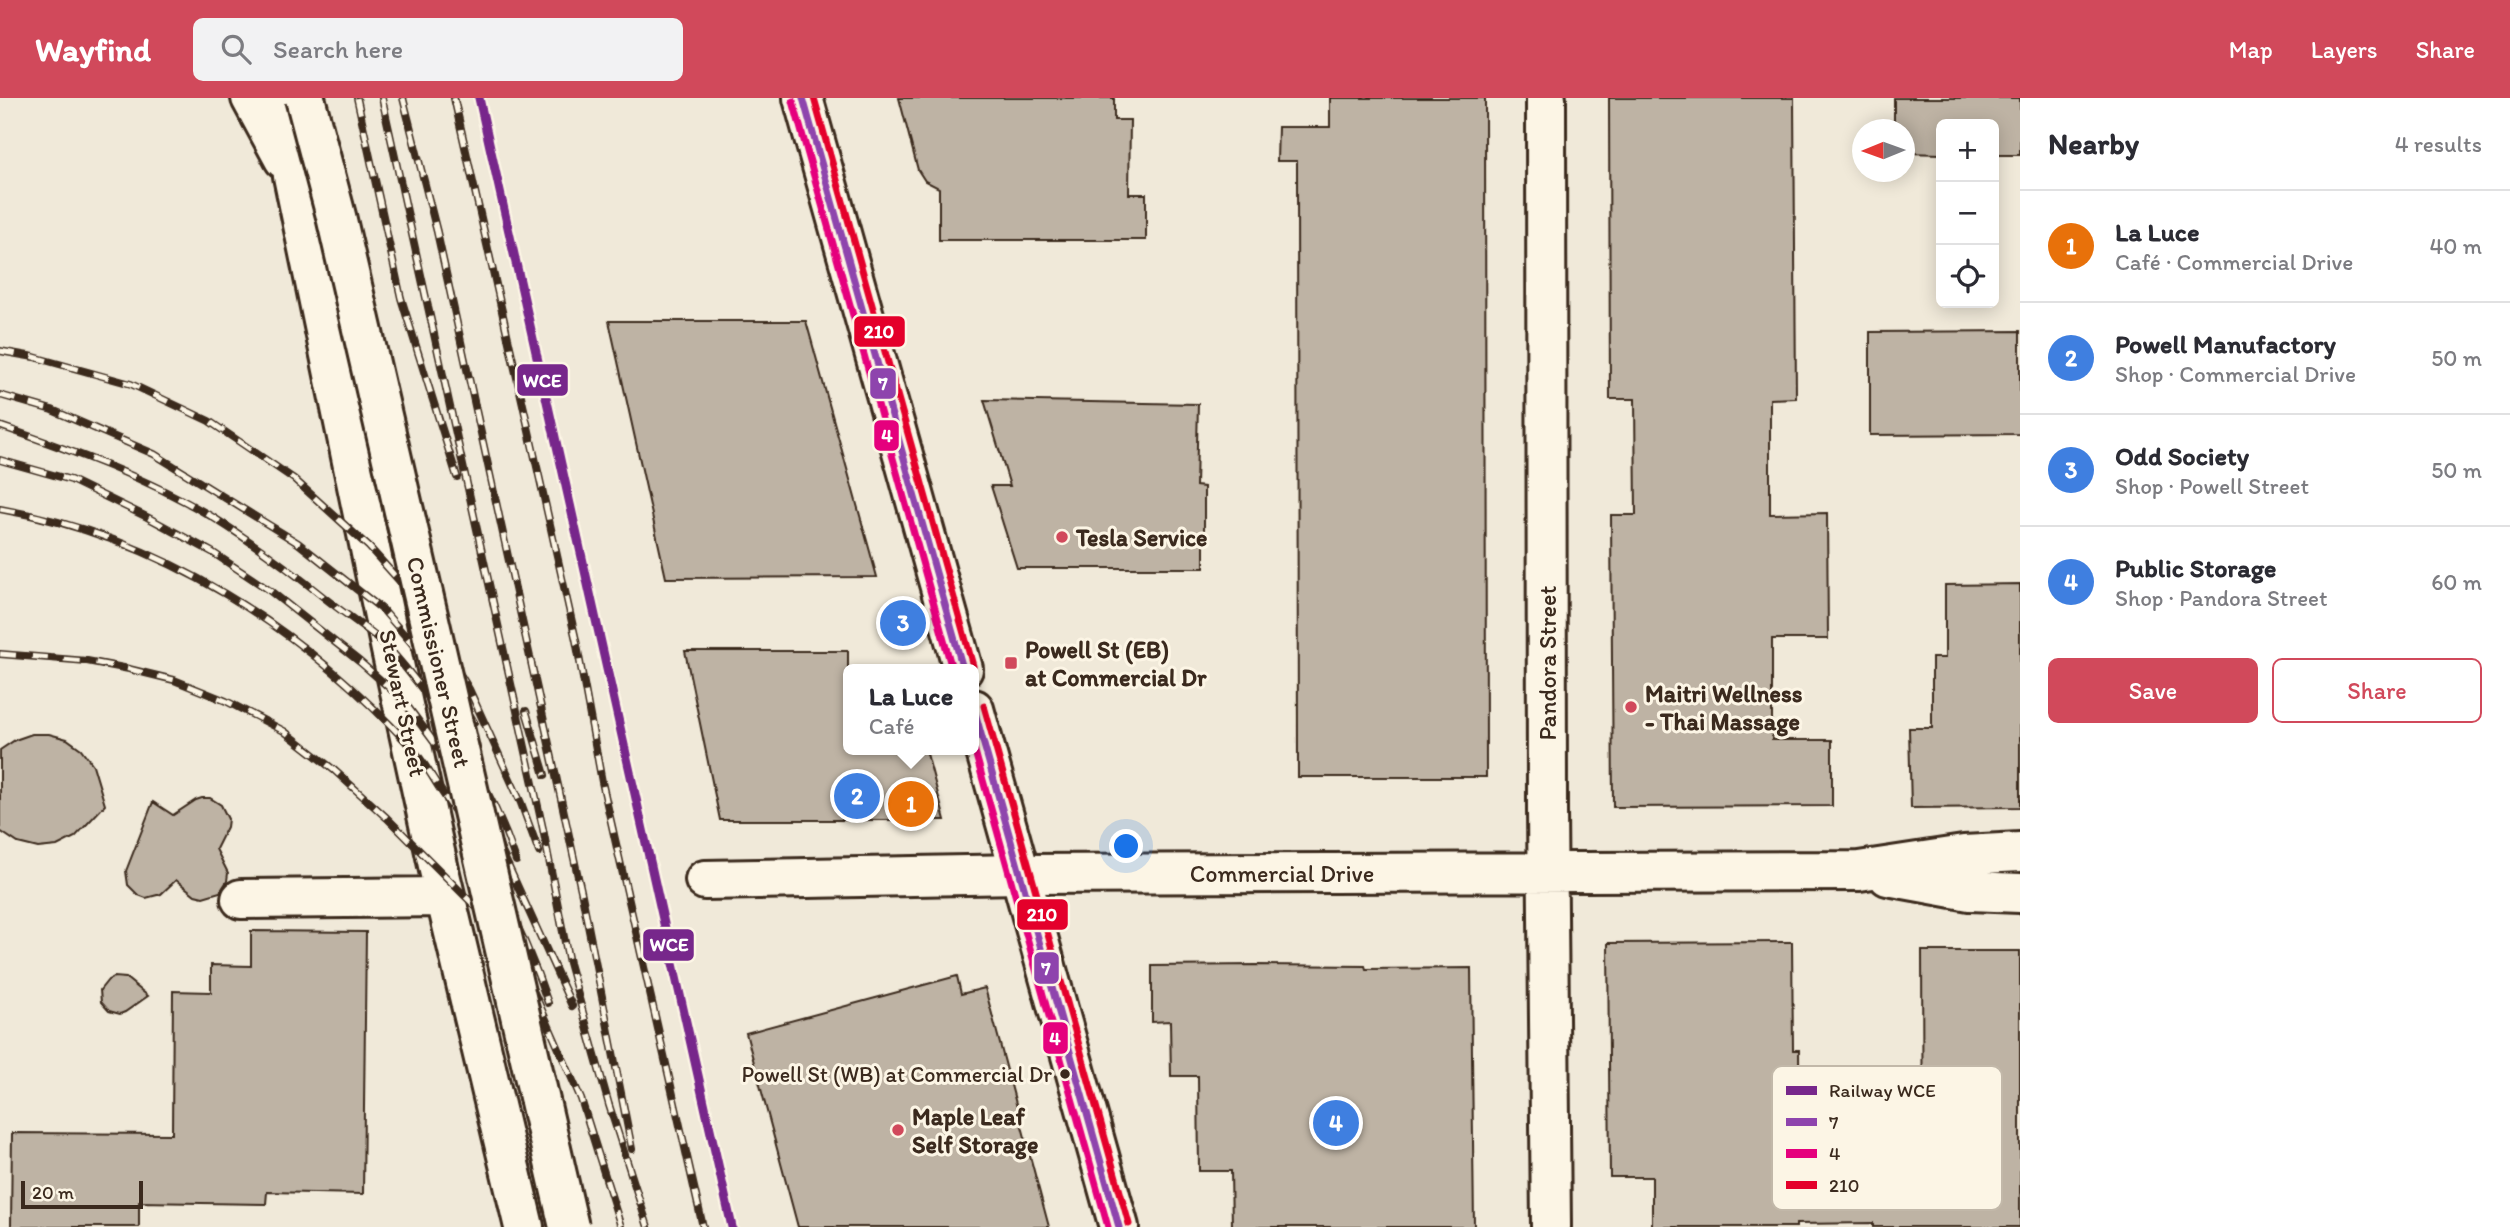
<!DOCTYPE html>
<meta charset="utf-8">
<style>
body{margin:0;font-family:Itim,sans-serif;background:#f2f2f3;color:#2b2b33}
.controls{position:absolute;right:21px;top:21px;display:grid;overflow:hidden;border-radius:10px;box-shadow:0 4px 18px #0003}
.controls button{width:63px;height:63px;display:grid;place-items:center;padding:0;border:0;border-bottom:2px solid #e1e1e2;background:#fff;color:#2b2b33;font:35px sans-serif}
.compass{position:absolute;left:1852px;top:21px;width:63px;height:63px;border-radius:50%;background:#fff;box-shadow:0 4px 18px #0003;rotate:269deg}
.scale{position:absolute;left:21px;bottom:18px;width:122px;box-sizing:border-box;padding-left:7px;border:4px solid #3b2a1e;border-top:0;font-size:19px;line-height:24px;white-space:nowrap;color:#3b2a1e;-webkit-text-stroke:5px #fcf5e5;paint-order:stroke}
.you{position:absolute;left:1127px;top:749px;width:24px;height:24px;margin:-18px;border:5px solid #fff;border-radius:50%;background:#1a73e8;box-shadow:0 0 0 10px #1a73e833}
.badge{display:grid;place-items:center;width:46px;height:46px;border-radius:50%;background:#d1495b;color:#fff;font-size:23px;font-weight:700}
.pin{position:absolute;translate:-50% -50%;border:4px solid #fff;box-shadow:0 2px 7px #0006}
.popup{position:absolute;left:843px;top:566px;width:136px;height:91px;box-sizing:border-box;display:grid;place-content:center;border-radius:10px;background:#fff;filter:drop-shadow(0 2px 5px #0005);font-size:23px;white-space:nowrap;color:#7c7c81}
.popup b{font-size:26px;color:#2b2b33}
.popup::after{content:'';position:absolute;left:50%;top:100%;margin-left:-14px;border:14px solid transparent;border-top-color:#fff}
.list{margin:0;padding:0;list-style:none}
h2{display:flex;justify-content:space-between;align-items:center;height:91px;margin:0;padding:0 28px;font-size:30px}
h2 small{font-size:23px;font-weight:400;color:#7c7c81}
.list li{display:grid;grid-template-columns:46px 1fr auto;gap:21px;align-items:center;box-sizing:border-box;height:112px;padding:0 28px;border-top:2px solid #e1e1e2}
.list b{display:block;font-size:26px;white-space:nowrap}
.list p{margin:0;font-size:23px;white-space:nowrap;color:#7c7c81}
.list em{font-size:23px;font-style:normal;color:#7c7c81}
.actions{display:flex;gap:14px;padding:21px 28px}
.actions a{flex:1;padding:16px 0;border:2px solid #d1495b;border-radius:10px;text-align:center;font-size:24px;color:#d1495b}
.actions .main{background:#d1495b;color:#fff}
.icon{flex:none;width:38px;height:38px;fill:none;stroke:currentColor;stroke-width:2;stroke-linecap:round;stroke-linejoin:round}
.map{position:relative;flex:none;width:2020px;height:1129px;overflow:hidden}
header{display:flex;align-items:center;gap:42px;box-sizing:border-box;height:98px;padding:0 35px;background:#d1495b;color:#fff}
header strong{font-size:33px}
nav{display:flex;gap:38px;margin-inline-start:auto;font-size:24px}
.search{width:490px;height:63px;background:#f2f2f3;display:flex;align-items:center;gap:18px;box-sizing:border-box;padding:0 24px;border-radius:10px;color:#7c7c81;font-size:26px}
main{display:flex}
aside{flex:1;background:#fff}
.map>svg:first-child{display:block}
.building{fill:#beb3a4;stroke:#3b2a1e;stroke-width:2}
.lines{fill:none;stroke-linecap:round;stroke-linejoin:round}
.minor-casing{stroke:#3b2a1e;stroke-width:44}
.major-casing{stroke:#3b2a1e;stroke-width:44}
.minor{stroke:#fcf5e5;stroke-width:38}
.major{stroke:#fcf5e5;stroke-width:38}
.rail-casing{stroke:#3b2a1e;stroke-width:8}
.rail{stroke:#fcf5e5;stroke-width:5;stroke-dasharray:16;stroke-linecap:butt}
.minor-bridge-casing{stroke:#3b2a1e;stroke-width:44;stroke-linecap:butt}
.minor-bridge{stroke:#fcf5e5;stroke-width:38}
.bus-1-casing{stroke:#fcf5e5;stroke-width:12}
.bus-2-casing{stroke:#fcf5e5;stroke-width:12}
.bus-3-casing{stroke:#fcf5e5;stroke-width:12}
.bus-1{stroke:#8e44ad;stroke-width:7}
.bus-2{stroke:#e5007d;stroke-width:7}
.bus-3{stroke:#e4002b;stroke-width:7}
.rail-1-casing{stroke:#fcf5e5;stroke-width:14}
.rail-1{stroke:#77278b;stroke-width:9}
.poi-dot{fill:#d1495b;stroke:#fcf5e5;stroke-width:2.5}
.bus-dot{fill:#3b2a1e;stroke:#fcf5e5;stroke-width:2.5}
.labels{text-anchor:middle;dominant-baseline:central;stroke-width:6;stroke-linejoin:round;paint-order:stroke}
.bus-label{font-size:22px;fill:#3b2a1e;stroke:#fcf5e5;text-anchor:end}
.poi-label{font-size:24px;font-weight:bold;fill:#3b2a1e;stroke:#fcf5e5;text-anchor:start}
.street-label{font-size:24px;fill:#3b2a1e;stroke:#fcf5e5}
.key{fill:#fcf5e5;stroke:#c2b8a9;stroke-width:2}
.key-label{font-size:19px;fill:#3b2a1e}
.line-badge{stroke:#fcf5e5;stroke-width:2.5}
.badge-label{font-size:19px;text-anchor:middle;font-weight:bold;fill:#fff}
</style>
<header>
<strong>Wayfind</strong>
<div class="search"><svg class="icon" aria-label="search" viewBox="0 0 24 24"><circle cx="10" cy="10" r="6"/><path d="M15 15l6 6"/></svg>Search here</div>
<nav><a>Map</a><a>Layers</a><a>Share</a></nav>
</header>
<main>
<div class="map">
<svg width="2020" height="1129" viewBox="0 0 2020 1129">
<rect width="100%" height="100%" fill="#f0e9d9"/>
<filter id="ink" filterUnits="userSpaceOnUse"><feTurbulence type="fractalNoise" baseFrequency=".0143" numOctaves="2"/><feDisplacementMap in="SourceGraphic" scale="14" xChannelSelector="R" yChannelSelector="G"/><feConvolveMatrix kernelMatrix="1 2 1 2 8 2 1 2 1" color-interpolation-filters="sRGB"/></filter>
<g filter="url(#ink)">
<path class="building" d="M 899,0 L 1114,0 L 1114,22 L 1130,22 L 1129,96 L 1146,96 L 1146,142 L 939,142 L 939,90 L 925,83 L 918,72 Z
M 1330,0 L 1485,0 L 1486,679 L 1298,679 L 1297,63 L 1277,63 L 1278,29 L 1330,29 Z
M 1609,0 L 1794,0 L 1796,300 L 1770,301 L 1770,416 L 1827,415 L 1828,541 L 1772,541 L 1772,642 L 1832,642 L 1832,708 L 1613,709 L 1611,417 L 1636,417 L 1635,301 L 1610,301 Z
M 1894,0 L 2020,0 L 2020,57 L 1994,57 L 1994,26 L 1941,26 L 1941,56 L 1905,55 L 1905,32 L 1894,32 Z
M 609,223 L 806,223 L 877,479 L 666,480 Z
M 2020,233 L 2020,336 L 1870,337 L 1870,234 Z
M 984,302 L 1198,306 L 1196,388 L 1204,389 L 1204,470 L 1017,470 L 991,388 L 1010,388 Z
M 2020,486 L 2020,709 L 1911,710 L 1909,630 L 1932,630 L 1932,560 L 1945,560 L 1945,487 Z
M 685,553 L 848,553 L 848,652 L 926,652 L 945,722 L 720,722 Z
M 32,636 L 49,636 L 67,641 L 81,651 L 93,667 L 105,707 L 75,739 L 57,748 L 38,750 L 18,745 L 0,733 L 0,652 L 15,642 Z
M 202,700 L 210,700 L 221,707 L 228,721 L 227,729 L 216,751 L 228,775 L 227,783 L 220,794 L 203,799 L 195,797 L 176,782 L 161,796 L 146,800 L 138,797 L 128,787 L 126,773 L 153,704 L 173,717 L 196,702 Z
M 251,833 L 366,834 L 363,1096 L 267,1094 L 266,1106 L 139,1104 L 139,1129 L 11,1129 L 12,1035 L 172,1036 L 173,893 L 211,894 L 211,867 L 251,868 Z
M 1792,844 L 1793,952 L 1799,952 L 1800,1079 L 1832,1078 L 1832,1091 L 1923,1090 L 1922,853 L 2020,853 L 2020,1129 L 1873,1129 L 1873,1125 L 1796,1126 L 1796,1129 L 1652,1129 L 1652,1079 L 1610,1079 L 1608,845 Z
M 1256,867 L 1365,868 L 1366,871 L 1471,870 L 1474,1129 L 1232,1129 L 1231,1073 L 1199,1073 L 1198,978 L 1171,978 L 1170,923 L 1152,924 L 1152,868 Z
M 957,878 L 961,896 L 985,890 L 1049,1129 L 798,1129 L 746,935 Z
M 114,879 L 126,880 L 148,898 L 125,914 L 120,916 L 109,913 L 101,904 L 100,892 L 108,882 Z"/>
<g class="lines">
<defs>
<path id="minor" d="M 251,0 L 284,61
M 285,0 L 293,78 L 391,552 L 439,772 L 524,1129
M 1546,0 L 1547,713 L 1551,1129
M 1888,778 L 1970,793 L 2020,795
M 705,782 L 1020,776 L 1859,773 L 1964,757 L 2020,754
M 241,801 L 445,799"/>
<path id="major" d="M 803,0 L 963,571
M 974,611 L 1119,1129"/>
</defs>
<use href="#minor" class="minor-casing"/>
<use href="#major" class="major-casing"/>
<use href="#minor" class="minor"/>
<use href="#major" class="major"/>
<defs>
<path id="rail" d="M 357,0 L 401,200 L 457,379
M 382,0 L 543,731 L 569,865 L 609,1007 L 648,1129
M 403,0 L 437,134 L 582,797 L 632,1051
M 454,0 L 576,542 L 602,684 L 703,1129
M 0,253 L 34,259 L 131,286 L 209,323 L 294,381 L 369,449 L 413,498 L 469,591 L 521,705 L 539,754
M 0,297 L 52,312 L 154,356 L 298,445 L 383,512 L 463,605 L 474,624
M 0,328 C 73,353 148,380 214,420 C 254,445 290,472 326,501 C 347,518 374,534 392,554 C 446,616 490,685 516,763
M 0,362 L 71,382 L 147,419 L 212,454 L 269,492 L 360,564 L 402,601 L 457,675 L 486,719 L 572,908
M 0,411 C 161,439 302,530 411,649 C 424,663 433,681 444,697 C 488,762 523,831 548,905
M 0,556 L 87,563 L 129,571 L 174,582 L 226,603 L 284,633 L 334,672 L 387,720 L 488,821 L 522,867 L 581,1001 L 621,1129
M 526,613 L 545,677"/>
</defs>
<use href="#rail" class="rail-casing"/>
<use href="#rail" class="rail"/>
<defs>
<path id="minor-bridge" d="M 305,0 L 336,118 L 569,1129"/>
</defs>
<use href="#minor-bridge" class="minor-bridge-casing"/>
<use href="#minor-bridge" class="minor-bridge"/>
<defs>
<path id="bus-1" d="M 803,0 L 963,571
M 974,611 L 1119,1129"/>
<path id="bus-2" d="M 793,3 L 952,571
M 974,650 L 1108,1129"/>
<path id="bus-3" d="M 814,0 L 973,568
M 984,608 L 1129,1126"/>
</defs>
<use href="#bus-1" class="bus-1-casing"/>
<use href="#bus-2" class="bus-2-casing"/>
<use href="#bus-3" class="bus-3-casing"/>
<use href="#bus-1" class="bus-1"/>
<use href="#bus-2" class="bus-2"/>
<use href="#bus-3" class="bus-3"/>
<defs>
<path id="rail-1" d="M 479,0 L 732,1129"/>
</defs>
<use href="#rail-1" class="rail-1-casing"/>
<use href="#rail-1" class="rail-1"/>
</g>
</g>
<g class="poi-dot">
<circle cx="1062" cy="439" r="7"/>
<rect x="1004" y="558" width="14" height="14" rx="3.5"/>
<circle cx="1631" cy="609" r="7"/>
<circle cx="898" cy="1032" r="7"/>
</g>
<circle class="bus-dot" cx="1065" cy="976" r="6"/>
<g class="labels">
<g class="bus-label">
<text x="1052" y="976">Powell St (WB) at Commercial Dr</text>
</g>
<g class="poi-label">
<text x="1076" y="439">Tesla Service</text>
<text x="1025" y="551">Powell St (EB)<tspan x="1025" dy="28">at Commercial Dr</tspan></text>
<text x="1645" y="595">Maitri Wellness<tspan x="1645" dy="28">- Thai Massage</tspan></text>
<text x="912" y="1018">Maple Leaf<tspan x="912" dy="28">Self Storage</tspan></text>
</g>
<g class="street-label">
<text transform="translate(439 564) rotate(77)">Commissioner Street</text>
<text transform="translate(1547 565) rotate(-90)">Pandora Street</text>
<text transform="translate(403 605) rotate(78)">Stewart Street</text>
<text x="1282" y="775">Commercial Drive</text>
</g>
</g>
<rect x="1772" y="968" width="230" height="144" rx="10" class="key"/>
<rect x="1786" y="988" width="31" height="9" fill="#77278b"/>
<rect x="1786" y="1020" width="31" height="8" fill="#8e44ad"/>
<rect x="1786" y="1051" width="31" height="9" fill="#e5007d"/>
<rect x="1786" y="1083" width="31" height="8" fill="#e4002b"/>
<g class="key-label">
<text x="1829" y="999">Railway WCE</text>
<text x="1829" y="1031">7</text>
<text x="1829" y="1062">4</text>
<text x="1829" y="1094">210</text>
</g>
<g class="line-badge">
<rect x="853" y="217" width="53" height="33" rx="7" fill="#e4002b"/>
<rect x="516" y="265" width="53" height="34" rx="7" fill="#77278b"/>
<rect x="869" y="269" width="28" height="33" rx="7" fill="#8e44ad"/>
<rect x="873" y="321" width="27" height="33" rx="7" fill="#e5007d"/>
<rect x="1016" y="800" width="53" height="33" rx="7" fill="#e4002b"/>
<rect x="642" y="830" width="53" height="34" rx="7" fill="#77278b"/>
<rect x="1033" y="853" width="27" height="34" rx="7" fill="#8e44ad"/>
<rect x="1042" y="923" width="27" height="34" rx="7" fill="#e5007d"/>
</g>
<g class="badge-label">
<text x="879" y="240">210</text>
<text x="542" y="289">WCE</text>
<text x="883" y="292">7</text>
<text x="887" y="344">4</text>
<text x="1042" y="823">210</text>
<text x="669" y="853">WCE</text>
<text x="1046" y="877">7</text>
<text x="1055" y="947">4</text>
</g>
</svg>
<div class="controls">
<button>+</button>
<button>−</button>
<button><svg class="icon" aria-label="locate" viewBox="0 0 24 24"><circle cx="12" cy="12" r="6"/><path d="M12 2v4M12 18v4M2 12h4M18 12h4"/></svg></button>
</div>
<svg class="compass" viewBox="-18 -18 36 36"><path d="M0-13l5 13h-10z" fill="#e53935"/><path d="M0 13l5-13h-10z" fill="#7c7c81"/></svg>
<div class="scale">20 m</div>
<div class="you"></div>
<div class="pin badge" style="left:911px;top:706px;background:#e8710a">1</div>
<div class="popup"><b>La Luce</b>Café</div>
<div class="pin badge" style="left:857px;top:698px;background:#3f7fe0">2</div>
<div class="pin badge" style="left:903px;top:525px;background:#3f7fe0">3</div>
<div class="pin badge" style="left:1336px;top:1025px;background:#3f7fe0">4</div>
</div>
<aside>
<h2>Nearby<small>4 results</small></h2>
<ul class="list">
<li><span class="badge" style="background:#e8710a">1</span><div><b>La Luce</b><p>Café · Commercial Drive</p></div><em>40 m</em></li>
<li><span class="badge" style="background:#3f7fe0">2</span><div><b>Powell Manufactory</b><p>Shop · Commercial Drive</p></div><em>50 m</em></li>
<li><span class="badge" style="background:#3f7fe0">3</span><div><b>Odd Society</b><p>Shop · Powell Street</p></div><em>50 m</em></li>
<li><span class="badge" style="background:#3f7fe0">4</span><div><b>Public Storage</b><p>Shop · Pandora Street</p></div><em>60 m</em></li>
</ul>
<div class="actions"><a class="main">Save</a><a>Share</a></div>
</aside>
</main>
